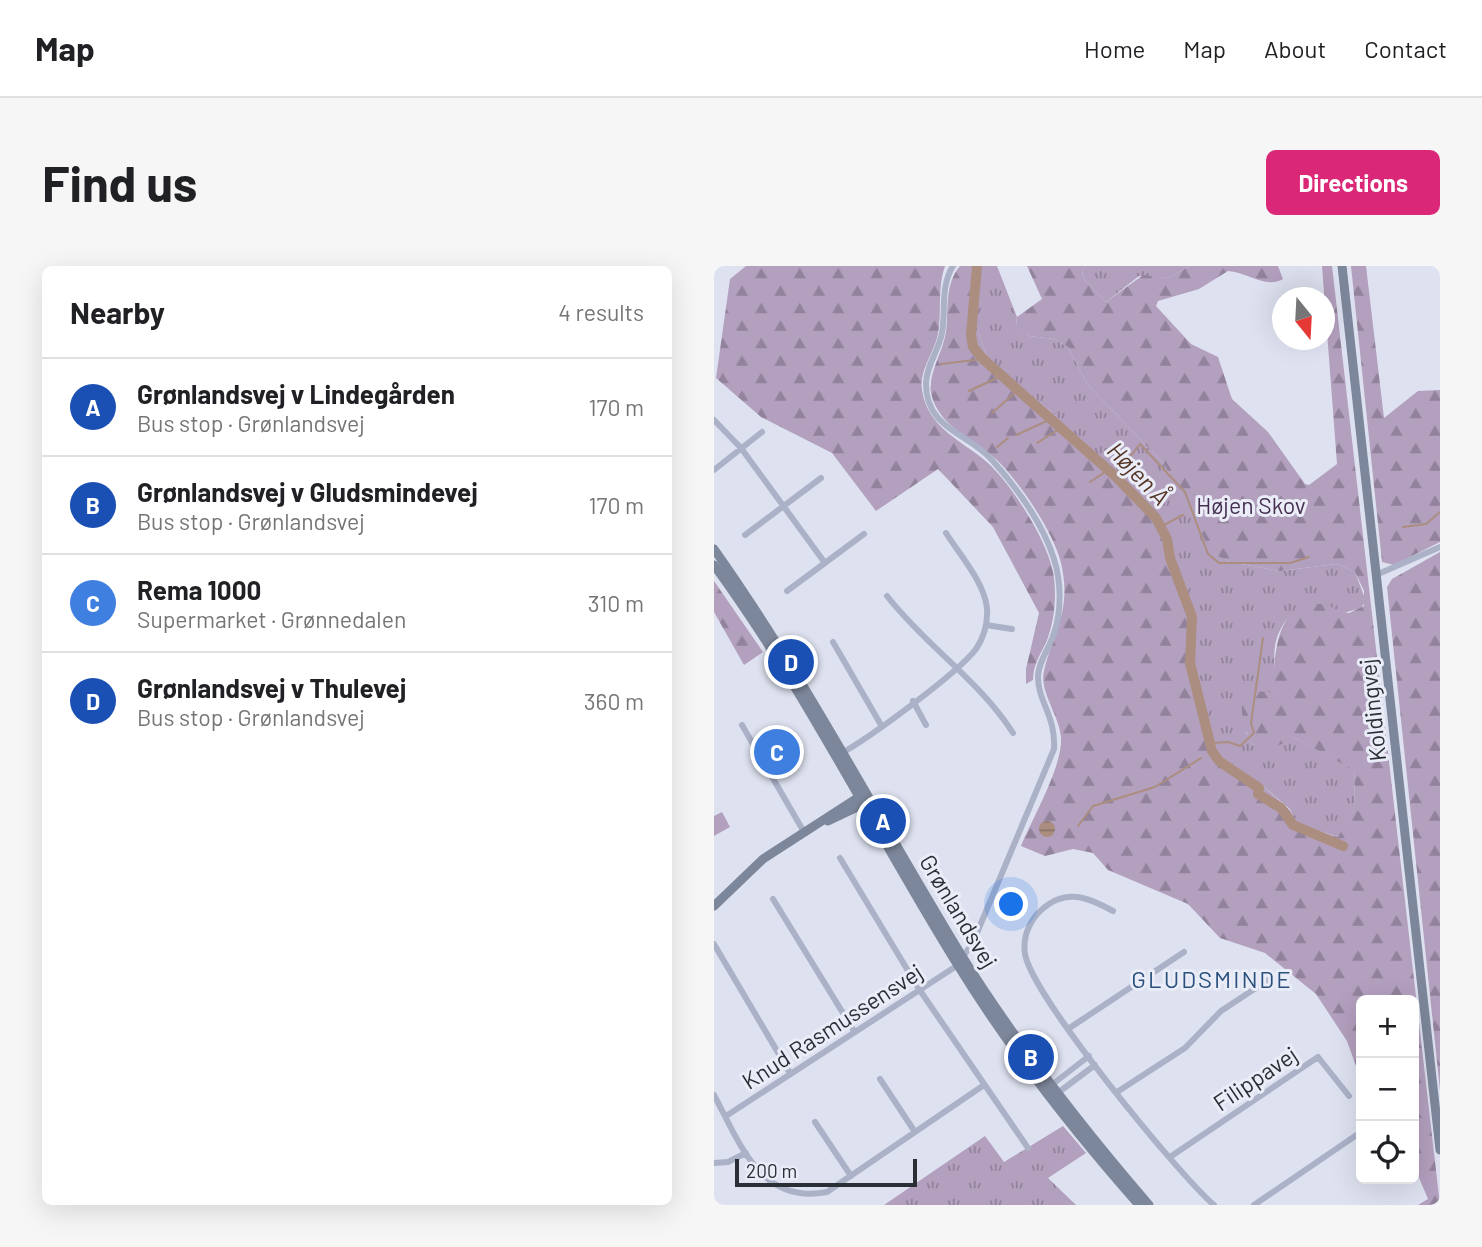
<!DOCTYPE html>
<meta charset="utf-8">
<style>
body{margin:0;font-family:Barlow,sans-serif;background:#f6f6f6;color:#202124}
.controls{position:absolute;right:21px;bottom:21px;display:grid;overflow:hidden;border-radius:10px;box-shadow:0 7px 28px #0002}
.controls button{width:63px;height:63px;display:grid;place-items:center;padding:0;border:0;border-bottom:2px solid #e0e0e0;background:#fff;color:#202124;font:35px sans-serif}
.compass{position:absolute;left:558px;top:21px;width:63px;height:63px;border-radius:50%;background:#fff;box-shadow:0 7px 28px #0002;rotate:162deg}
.scale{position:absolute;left:21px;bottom:18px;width:182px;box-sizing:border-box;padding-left:7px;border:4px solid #2a2f36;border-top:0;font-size:19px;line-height:24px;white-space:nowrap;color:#2a2f36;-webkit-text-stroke:5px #eaedf8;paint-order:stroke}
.you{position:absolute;left:298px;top:639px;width:24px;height:24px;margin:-18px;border:5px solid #fff;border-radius:50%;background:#1a73e8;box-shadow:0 0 0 10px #1a73e833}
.badge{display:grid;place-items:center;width:46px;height:46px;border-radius:50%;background:#db2777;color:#fff;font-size:23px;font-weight:700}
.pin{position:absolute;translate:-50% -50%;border:4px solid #fff;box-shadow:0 2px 7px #0006}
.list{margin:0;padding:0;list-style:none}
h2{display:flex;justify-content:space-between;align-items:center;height:91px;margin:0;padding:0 28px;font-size:30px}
h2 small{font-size:23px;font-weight:400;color:#757577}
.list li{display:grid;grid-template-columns:46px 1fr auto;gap:21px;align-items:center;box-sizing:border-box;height:98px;padding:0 28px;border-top:2px solid #e0e0e0}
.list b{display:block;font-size:26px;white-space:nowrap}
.list p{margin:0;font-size:23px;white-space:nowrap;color:#757577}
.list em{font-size:23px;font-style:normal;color:#757577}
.icon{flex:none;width:38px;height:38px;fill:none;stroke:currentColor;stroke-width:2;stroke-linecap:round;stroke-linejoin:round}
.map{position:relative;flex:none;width:726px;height:939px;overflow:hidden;border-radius:10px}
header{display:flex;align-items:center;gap:42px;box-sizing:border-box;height:98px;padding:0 35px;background:#fff;border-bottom:2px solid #e0e0e0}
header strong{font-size:33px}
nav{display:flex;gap:38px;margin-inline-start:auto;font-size:24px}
.intro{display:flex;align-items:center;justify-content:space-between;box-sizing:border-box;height:168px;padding:0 42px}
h1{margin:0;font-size:49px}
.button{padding:18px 32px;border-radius:10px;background:#db2777;color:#fff;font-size:24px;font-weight:700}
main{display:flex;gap:42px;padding:0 42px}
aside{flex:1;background:#fff;border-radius:10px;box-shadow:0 7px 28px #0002}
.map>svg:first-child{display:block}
.grass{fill:url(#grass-tufts)}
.forest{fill:url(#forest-firs)}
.park{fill:#b39fbe}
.water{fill:url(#water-rules)}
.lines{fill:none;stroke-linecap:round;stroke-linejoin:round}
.stream{stroke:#ab8e80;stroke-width:2}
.river{stroke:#ab8e80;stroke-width:10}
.street{stroke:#abb2c8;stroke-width:6}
.secondary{stroke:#7d879b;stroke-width:9}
.labels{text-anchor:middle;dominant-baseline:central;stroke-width:6;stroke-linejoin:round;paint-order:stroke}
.park-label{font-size:23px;fill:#463052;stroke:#eaedf8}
.street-label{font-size:23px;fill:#2a2f36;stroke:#eaedf8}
.water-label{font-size:24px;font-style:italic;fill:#543423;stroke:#eaedf8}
.neighbourhood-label{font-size:24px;letter-spacing:2px;fill:#2a517e;stroke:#eaedf8}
</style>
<header>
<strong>Map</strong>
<nav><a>Home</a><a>Map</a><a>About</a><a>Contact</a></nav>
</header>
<div class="intro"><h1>Find us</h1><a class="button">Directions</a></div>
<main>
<aside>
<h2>Nearby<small>4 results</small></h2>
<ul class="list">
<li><span class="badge" style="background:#1a4fb4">A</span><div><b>Grønlandsvej v Lindegården</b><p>Bus stop · Grønlandsvej</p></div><em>170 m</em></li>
<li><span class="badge" style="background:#1a4fb4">B</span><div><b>Grønlandsvej v Gludsmindevej</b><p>Bus stop · Grønlandsvej</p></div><em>170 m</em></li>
<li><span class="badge" style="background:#3f7fe0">C</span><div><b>Rema 1000</b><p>Supermarket · Grønnedalen</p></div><em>310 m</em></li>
<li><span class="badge" style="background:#1a4fb4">D</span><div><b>Grønlandsvej v Thulevej</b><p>Bus stop · Grønlandsvej</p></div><em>360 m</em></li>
</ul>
</aside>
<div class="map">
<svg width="726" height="939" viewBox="0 0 726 939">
<defs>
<pattern id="grass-tufts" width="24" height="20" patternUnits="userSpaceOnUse" patternTransform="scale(1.75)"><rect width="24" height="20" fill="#b39fbe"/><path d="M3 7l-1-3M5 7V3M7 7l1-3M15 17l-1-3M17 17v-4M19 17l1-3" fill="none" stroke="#92829b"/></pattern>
<pattern id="forest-firs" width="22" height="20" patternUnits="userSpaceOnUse" patternTransform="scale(1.75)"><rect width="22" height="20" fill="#b39fbe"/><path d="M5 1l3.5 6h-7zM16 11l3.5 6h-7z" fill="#92829b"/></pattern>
<pattern id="water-rules" width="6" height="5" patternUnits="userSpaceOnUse" patternTransform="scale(1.75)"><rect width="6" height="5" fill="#ab8e80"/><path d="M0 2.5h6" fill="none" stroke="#8b746a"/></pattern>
</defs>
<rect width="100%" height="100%" fill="#dee2f0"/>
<path class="grass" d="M 258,0 L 283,0 L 303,51 L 302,58 L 315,70 L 340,73 L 354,81 L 373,118 L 450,198 L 499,287 L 516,296 L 566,305 L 623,298 L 641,306 L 652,335 L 647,342 L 629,347 C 599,331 572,341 562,375 C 558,391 563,409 559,425 C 556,438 540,454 532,466 L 540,480 L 581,472 L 640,503 L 641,541 L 625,571 L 584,559 L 579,554 L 577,544 L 548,519 L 504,488 L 479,397 L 483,352 L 465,309 L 341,149 L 273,92 L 257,45 Z
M 372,0 L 476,0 L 454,12 L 425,10 L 392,36 L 370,13 L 368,5 Z
M 349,860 L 372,887 L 334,912 L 362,939 L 170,939 L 271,870 L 290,896 Z"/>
<path class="forest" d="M 32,0 L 231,0 C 223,22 228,46 224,68 C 220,87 205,104 208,124 C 214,163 248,174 274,197 C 298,219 333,274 339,306 C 343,327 341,354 333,374 C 327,388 319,398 319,414 L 312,418 L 312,403 L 325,347 L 279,261 L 224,203 L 162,245 L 118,187 L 47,151 L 2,112 L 16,13 Z
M 246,0 L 258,0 L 257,45 L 273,92 L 341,149 L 451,254 L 465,309 L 483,352 L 479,397 L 504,488 L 548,519 L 577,545 L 579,554 L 584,559 L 624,571 L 641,541 L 640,504 L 581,472 L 547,487 C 531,474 523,444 531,425 L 559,426 C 561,394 559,338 604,338 C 616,338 624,346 635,347 L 650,340 L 650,325 L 641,306 L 623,298 L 566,305 L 516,296 L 498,287 L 450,198 L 373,118 L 354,81 L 340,73 L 315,70 L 302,59 L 303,51 L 328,33 L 313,0 L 372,0 L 368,5 L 370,13 L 392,36 L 429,9 L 454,12 L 476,0 L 564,0 L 569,13 C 552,23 532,6 514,5 L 485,23 L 444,35 L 442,40 L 477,78 L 504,91 L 518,133 L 554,166 L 591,218 L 595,219 L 623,198 L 608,0 L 618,0 L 726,939 L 704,939 L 714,933 L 700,900 L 700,734 L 647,734 L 647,814 L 633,775 L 602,728 L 551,687 L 506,672 L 474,638 L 394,604 L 379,587 L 359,583 L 331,590 L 307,580 C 319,551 349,500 347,471 C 345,449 325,425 330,405 C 340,363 358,345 347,297 C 339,265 306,217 283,194 C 261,173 224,161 217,127 C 214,107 229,86 232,66 C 235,43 230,19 246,0 Z
M 637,0 L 652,0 L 670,152 L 704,125 L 726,124 L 726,276 L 680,299 L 668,296 Z
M 726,286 L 726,824 L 673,321 L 678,313 Z
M 0,315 L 49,386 L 30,399 L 0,346 Z"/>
<path class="park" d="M 8,546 L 16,561 L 0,570 L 0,550 Z"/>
<path class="water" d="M325 563a8 8 0 1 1 16 0a8 8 0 1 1-16 0Z"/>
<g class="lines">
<path class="stream" d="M 227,98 L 269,93
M 255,125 L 287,110
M 278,147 L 304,124
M 302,169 L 337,153
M 323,177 L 347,162
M 283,181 L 294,172
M 401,210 L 426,178 L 471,226 L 494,288 L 505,297 L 576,297 L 595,291
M 376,216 L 394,204
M 446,261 L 469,249
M 689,261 L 712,258 L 726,246
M 497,477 L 514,476 L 526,480 L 540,467 L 537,457 L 549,372
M 495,487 L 498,485
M 364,560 L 379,540 L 441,521 L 487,492"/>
<path class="river" d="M 263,0 L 257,69 L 259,81 L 269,93 L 401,210 L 442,252 L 453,273 L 456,292 L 478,351 L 476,397 L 498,485 L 505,495 L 545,522 L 544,528 L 567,542 L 579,559 L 629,580"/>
<path class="street" d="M 0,154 L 27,182 L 111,297
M 0,204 L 48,166
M 31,269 L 107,212
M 662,309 L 726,281
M 73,325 L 150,268
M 173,330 C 212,380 265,414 299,467
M 272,359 L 298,363
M 119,376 L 167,459
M 199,435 L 212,459
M 28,459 L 90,566
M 126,488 C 154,473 244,407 262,383 C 270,371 274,357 273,342 C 270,316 246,289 232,267
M 126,592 L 205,723 L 314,882
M 59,633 L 140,765
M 399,645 C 379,634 357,623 335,638 C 318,649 308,668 311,688 C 318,730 464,908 500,939
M 0,678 L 76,807
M 354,763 L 470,686
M 166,813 L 201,866
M 335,821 L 375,790
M 403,826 L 471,782 L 507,745 L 554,714
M 0,829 C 26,877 46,939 113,926 L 270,819
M 341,829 L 381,799
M 12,850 L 244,699 L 260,674 L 340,483 C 342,450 324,436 324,411 C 324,396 336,381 340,367 C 348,344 347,315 340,293 C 329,258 302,221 278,194 C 254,167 212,163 212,118 C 212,100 225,84 228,67 C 232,44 226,21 239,0
M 101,856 L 137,910
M 456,891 L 604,791 L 635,830
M 0,897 L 14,896 L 32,887
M 540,939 L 647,866"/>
<path class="secondary" d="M 628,0 L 726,884
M 0,283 C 92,413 165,554 248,690 C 303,778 367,860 435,939
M 0,299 C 92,425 161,566 243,698 C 296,784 358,863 425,939
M 114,555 L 152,537
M 0,640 L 49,593 L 148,529"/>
</g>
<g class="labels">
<g class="park-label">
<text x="537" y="239">Højen Skov</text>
</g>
<g class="street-label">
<text transform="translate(658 444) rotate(-96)">Koldingvej</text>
<text transform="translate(245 645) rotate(59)">Grønlandsvej</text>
<text transform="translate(118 760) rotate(-33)">Knud Rasmussensvej</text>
<text transform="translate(541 812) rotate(-34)">Filippavej</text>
</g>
<g class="water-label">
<text transform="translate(425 207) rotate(46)">Højen Å</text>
</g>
<g class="neighbourhood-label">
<text x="498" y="712">GLUDSMINDE</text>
</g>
</g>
</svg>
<div class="controls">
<button>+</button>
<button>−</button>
<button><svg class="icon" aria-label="locate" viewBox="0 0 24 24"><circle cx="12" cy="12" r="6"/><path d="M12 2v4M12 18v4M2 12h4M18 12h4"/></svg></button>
</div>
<svg class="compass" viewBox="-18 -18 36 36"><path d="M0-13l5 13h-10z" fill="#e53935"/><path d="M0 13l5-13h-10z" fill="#757577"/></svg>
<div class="scale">200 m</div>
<div class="you"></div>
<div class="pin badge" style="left:169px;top:555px;background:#1a4fb4">A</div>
<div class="pin badge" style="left:317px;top:791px;background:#1a4fb4">B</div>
<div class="pin badge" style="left:63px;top:486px;background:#3f7fe0">C</div>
<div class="pin badge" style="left:77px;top:396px;background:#1a4fb4">D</div>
</div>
</main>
